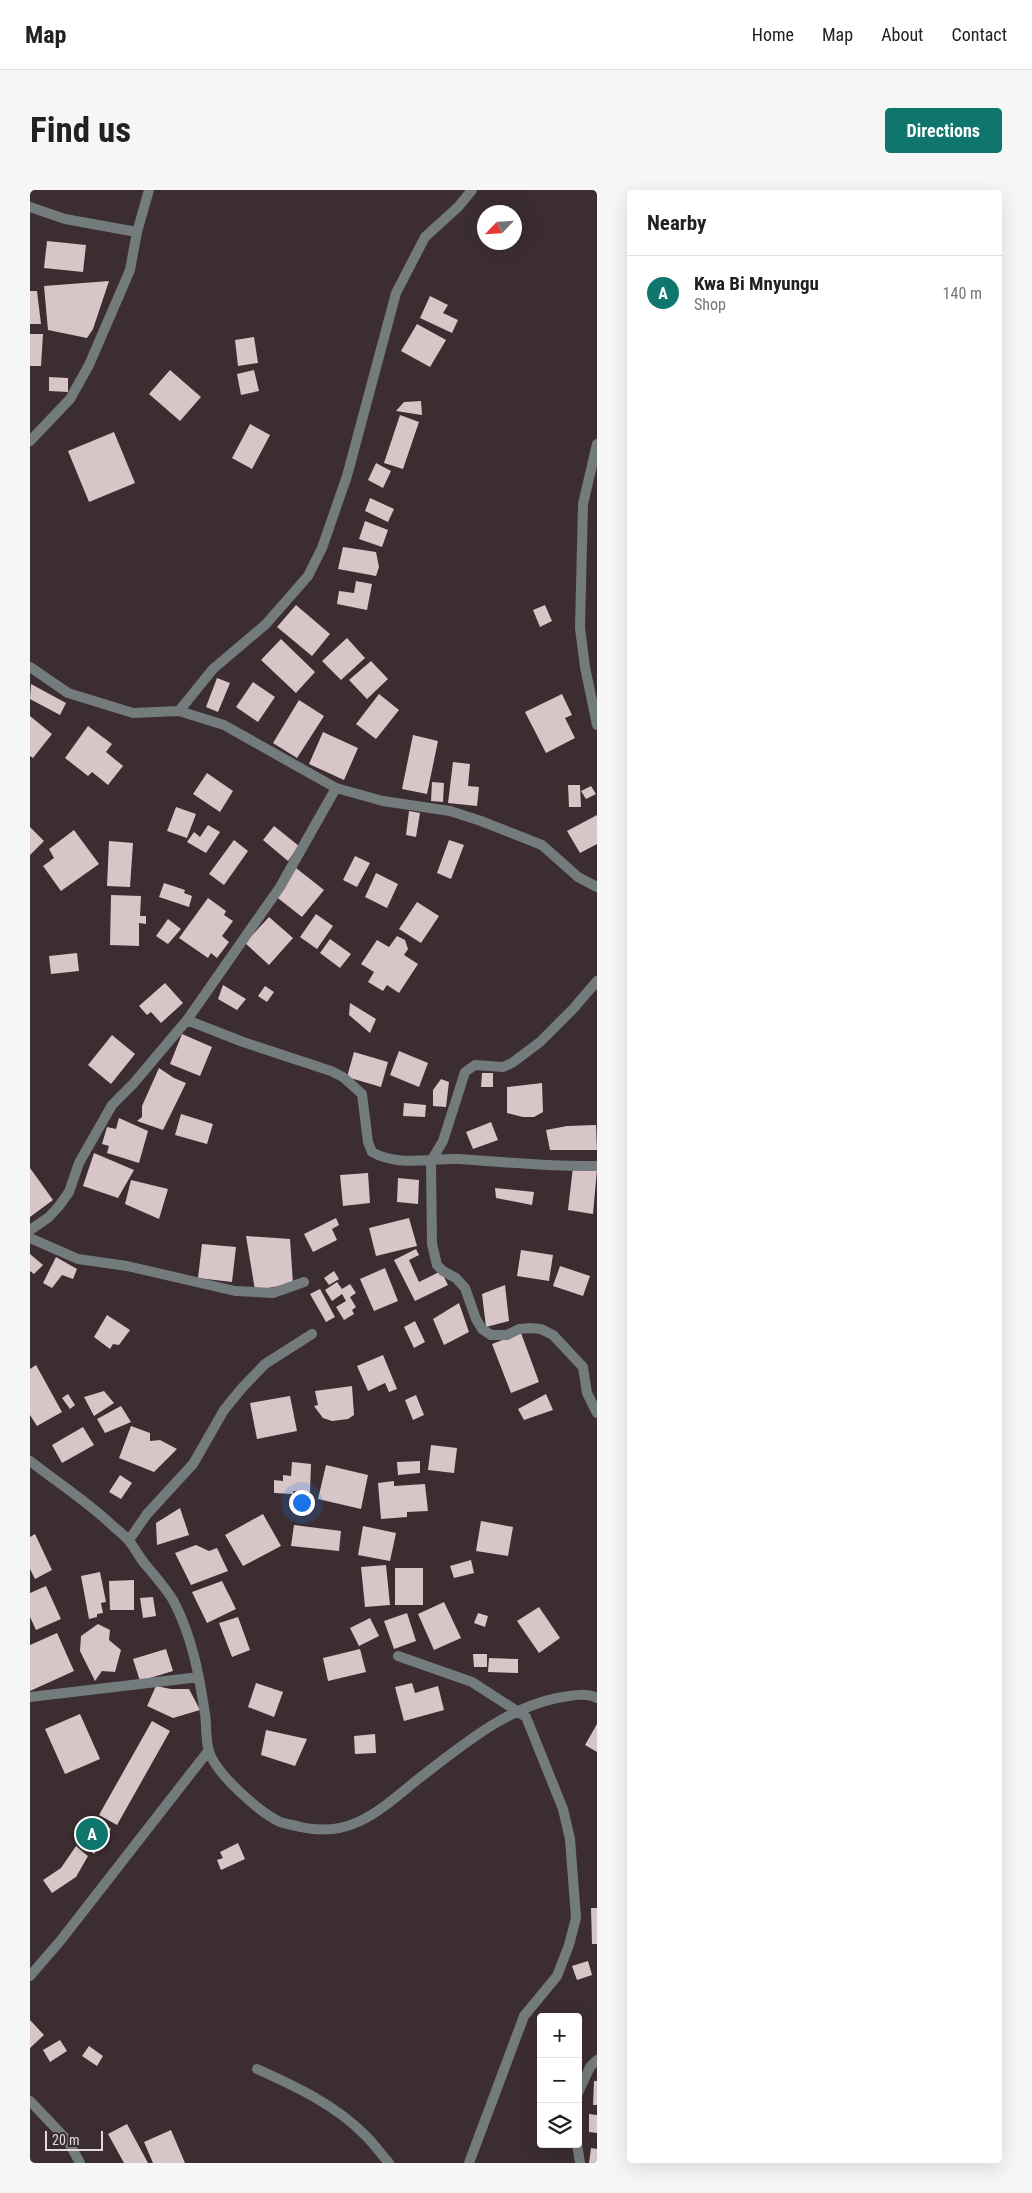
<!DOCTYPE html>
<meta charset="utf-8">
<style>
body{margin:0;font-family:"Roboto Condensed",sans-serif;background:#f6f6f6;color:#202124}
.controls{position:absolute;right:15px;bottom:15px;display:grid;overflow:hidden;border-radius:5px;box-shadow:0 5px 20px #0002}
.controls button{width:45px;height:45px;display:grid;place-items:center;padding:0;border:0;border-bottom:1px solid #e0e0e0;background:#fff;color:#202124;font:25px sans-serif}
.compass{position:absolute;left:447px;top:15px;width:45px;height:45px;border-radius:50%;background:#fff;box-shadow:0 5px 20px #0002;rotate:245deg}
.scale{position:absolute;left:15px;bottom:12px;width:58px;box-sizing:border-box;padding-left:5px;border:2px solid #e4dadc;border-top:0;font-size:14px;line-height:18px;white-space:nowrap;color:#e4dadc;-webkit-text-stroke:4px #3b2d30;paint-order:stroke}
.you{position:absolute;left:271px;top:1312px;width:18px;height:18px;margin:-12px;border:4px solid #fff;border-radius:50%;background:#1a73e8;box-shadow:0 0 0 8px #1a73e833}
.badge{display:grid;place-items:center;width:32px;height:32px;border-radius:50%;background:#0f766e;color:#fff;font-size:16px;font-weight:700}
.pin{position:absolute;translate:-50% -50%;border:2px solid #fff;box-shadow:0 1px 5px #0006}
.list{margin:0;padding:0;list-style:none}
h2{display:flex;justify-content:space-between;align-items:center;height:65px;margin:0;padding:0 20px;font-size:21px}
h2 small{font-size:16px;font-weight:400;color:#757577}
.list li{display:grid;grid-template-columns:32px 1fr auto;gap:15px;align-items:center;box-sizing:border-box;height:75px;padding:0 20px;border-top:1px solid #e0e0e0}
.list b{display:block;font-size:19px;white-space:nowrap}
.list p{margin:0;font-size:16px;white-space:nowrap;color:#757577}
.list em{font-size:16px;font-style:normal;color:#757577}
.icon{flex:none;width:28px;height:28px;fill:none;stroke:currentColor;stroke-width:2;stroke-linecap:round;stroke-linejoin:round}
.map{position:relative;flex:none;width:567px;height:1973px;overflow:hidden;border-radius:5px}
header{display:flex;align-items:center;gap:30px;box-sizing:border-box;height:70px;padding:0 25px;background:#fff;border-bottom:1px solid #e0e0e0}
header strong{font-size:24px}
nav{display:flex;gap:28px;margin-inline-start:auto;font-size:18px}
.intro{display:flex;align-items:center;justify-content:space-between;box-sizing:border-box;height:120px;padding:0 30px}
h1{margin:0;font-size:35px}
.button{padding:12px 22px;border-radius:5px;background:#0f766e;color:#fff;font-size:18px;font-weight:700}
main{display:flex;gap:30px;padding:0 30px}
aside{flex:1;background:#fff;border-radius:5px;box-shadow:0 5px 20px #0002}
.map>svg:first-child{display:block}
.building{fill:#d8c5c8}
.lines{fill:none;stroke-linecap:round;stroke-linejoin:round}
.minor{stroke:#737b7c;stroke-width:10}
</style>
<header>
<strong>Map</strong>
<nav><a>Home</a><a>Map</a><a>About</a><a>Contact</a></nav>
</header>
<div class="intro"><h1>Find us</h1><a class="button">Directions</a></div>
<main>
<div class="map">
<svg width="567" height="1973" viewBox="0 0 567 1973">
<rect width="100%" height="100%" fill="#3b2d30"/>
<path class="building" d="M 17,51 L 56,55 L 53,82 L 14,78 Z
M 79,91 L 63,139 L 57,148 L 18,140 L 14,96 Z
M 0,101 L 7,101 L 11,134 L 0,134 Z
M 400,106 L 418,115 L 413,123 L 428,130 L 422,143 L 390,128 Z
M 387,134 L 416,150 L 400,177 L 371,161 Z
M 0,144 L 13,144 L 11,176 L 0,176 Z
M 224,147 L 228,173 L 208,176 L 205,150 Z
M 140,180 L 171,207 L 150,231 L 119,204 Z
M 224,180 L 229,201 L 211,205 L 207,184 Z
M 19,187 L 38,188 L 38,202 L 19,201 Z
M 391,211 L 392,225 L 366,221 L 374,212 Z
M 370,225 L 389,232 L 373,279 L 354,273 Z
M 220,234 L 240,245 L 222,279 L 202,268 Z
M 84,242 L 105,293 L 59,312 L 38,261 Z
M 346,273 L 361,281 L 353,298 L 338,290 Z
M 340,308 L 364,319 L 358,332 L 335,321 Z
M 335,331 L 358,340 L 352,357 L 329,349 Z
M 313,357 L 346,362 L 349,377 L 346,386 L 308,379 Z
M 326,391 L 342,394 L 337,420 L 307,414 L 309,401 L 324,403 Z
M 266,415 L 300,444 L 282,466 L 247,437 Z
M 515,415 L 522,431 L 510,437 L 503,420 Z
M 317,448 L 335,468 L 311,490 L 292,471 Z
M 251,449 L 285,482 L 266,503 L 231,470 Z
M 341,471 L 358,489 L 337,509 L 319,490 Z
M 187,488 L 200,493 L 188,522 L 176,517 Z
M 223,492 L 245,507 L 228,532 L 206,517 Z
M 1,494 L 36,513 L 30,525 L 0,509 Z
M 349,504 L 369,520 L 346,549 L 326,534 Z
M 532,504 L 542,525 L 535,528 L 545,548 L 516,563 L 495,522 Z
M 269,510 L 294,526 L 267,568 L 243,553 Z
M 0,526 L 22,544 L 3,568 L 0,566 Z
M 58,536 L 82,554 L 76,562 L 93,576 L 78,595 L 62,582 L 58,586 L 35,568 Z
M 293,542 L 328,558 L 314,590 L 279,574 Z
M 383,545 L 408,551 L 397,604 L 372,599 Z
M 423,572 L 440,574 L 438,596 L 449,597 L 447,616 L 418,613 Z
M 177,583 L 203,601 L 190,622 L 163,604 Z
M 402,592 L 414,593 L 413,612 L 401,611 Z
M 538,595 L 550,595 L 551,617 L 539,617 Z
M 561,596 L 566,604 L 556,609 L 551,601 Z
M 146,617 L 166,624 L 157,648 L 137,641 Z
M 379,621 L 390,623 L 386,647 L 376,645 Z
M 567,625 L 567,654 L 550,663 L 537,641 Z
M 178,635 L 190,642 L 176,663 L 157,652 L 164,642 L 170,647 Z
M 244,636 L 269,656 L 258,671 L 233,650 Z
M 0,637 L 14,651 L 0,665 Z
M 44,640 L 69,674 L 31,701 L 13,676 L 24,668 L 19,659 Z
M 204,650 L 218,661 L 194,695 L 179,684 Z
M 419,650 L 434,655 L 421,689 L 407,683 Z
M 79,651 L 103,653 L 100,697 L 77,696 Z
M 325,666 L 340,673 L 327,697 L 313,690 Z
M 266,678 L 294,700 L 272,727 L 244,705 Z
M 346,683 L 368,694 L 357,718 L 335,707 Z
M 134,693 L 155,700 L 154,703 L 162,706 L 159,717 L 129,707 Z
M 81,705 L 111,706 L 110,726 L 116,726 L 116,734 L 109,733 L 109,756 L 80,755 Z
M 178,708 L 196,721 L 194,725 L 203,731 L 192,746 L 199,752 L 187,768 L 181,763 L 178,768 L 149,748 Z
M 387,712 L 409,726 L 391,753 L 369,739 Z
M 286,724 L 303,736 L 287,759 L 270,747 Z
M 239,727 L 263,748 L 239,775 L 215,753 Z
M 138,729 L 151,739 L 138,754 L 126,746 Z
M 367,746 L 375,750 L 378,759 L 374,765 L 388,774 L 369,803 L 357,795 L 353,801 L 338,792 L 344,782 L 331,774 L 347,750 L 359,757 Z
M 300,749 L 321,764 L 310,778 L 290,763 Z
M 47,763 L 49,781 L 21,784 L 19,766 Z
M 135,793 L 153,813 L 131,833 L 121,822 L 117,825 L 109,816 Z
M 193,795 L 216,809 L 207,820 L 188,809 Z
M 235,796 L 244,802 L 237,812 L 228,806 Z
M 320,813 L 346,829 L 340,843 L 319,825 Z
M 152,844 L 182,857 L 170,886 L 140,874 Z
M 82,845 L 105,864 L 81,894 L 58,875 Z
M 369,861 L 398,873 L 389,897 L 360,885 Z
M 324,862 L 358,872 L 351,897 L 317,887 Z
M 129,878 L 144,888 L 156,893 L 133,940 L 107,931 L 112,927 L 112,916 Z
M 452,883 L 463,883 L 463,897 L 451,897 Z
M 411,889 L 419,892 L 416,917 L 403,916 L 403,900 Z
M 512,893 L 513,922 L 504,927 L 493,927 L 477,923 L 477,897 Z
M 374,913 L 396,915 L 395,927 L 373,926 Z
M 151,924 L 183,934 L 177,954 L 145,945 Z
M 89,928 L 118,941 L 109,973 L 77,963 L 79,956 L 72,954 L 77,937 L 86,939 Z
M 461,932 L 468,950 L 443,959 L 436,942 Z
M 566,935 L 567,960 L 520,960 L 516,940 L 537,936 Z
M 64,963 L 104,980 L 88,1008 L 53,996 Z
M 543,977 L 567,979 L 563,1024 L 538,1020 Z
M 0,978 L 23,1010 L 0,1027 Z
M 338,983 L 340,1013 L 313,1016 L 310,985 Z
M 368,988 L 389,990 L 388,1014 L 367,1012 Z
M 101,990 L 138,999 L 129,1029 L 95,1014 Z
M 465,998 L 504,1002 L 502,1015 L 466,1008 Z
M 306,1028 L 309,1035 L 302,1039 L 307,1050 L 283,1062 L 274,1044 Z
M 379,1028 L 387,1056 L 346,1066 L 339,1038 Z
M 216,1046 L 260,1049 L 263,1094 L 225,1100 Z
M 172,1054 L 206,1057 L 202,1092 L 168,1088 Z
M 386,1059 L 389,1065 L 379,1070 L 389,1092 L 411,1081 L 418,1095 L 385,1111 L 364,1070 Z
M 491,1060 L 523,1065 L 519,1091 L 487,1086 Z
M 0,1064 L 13,1075 L 4,1084 L 0,1081 Z
M 26,1067 L 47,1079 L 43,1089 L 32,1085 L 22,1098 L 13,1093 Z
M 530,1076 L 560,1086 L 553,1106 L 523,1096 Z
M 355,1078 L 368,1111 L 344,1121 L 330,1089 Z
M 304,1081 L 309,1089 L 299,1095 L 294,1088 Z
M 307,1092 L 312,1099 L 320,1094 L 326,1103 L 320,1107 L 326,1117 L 322,1120 L 324,1124 L 314,1130 L 306,1117 L 316,1111 L 312,1104 L 302,1111 L 295,1100 Z
M 475,1095 L 479,1131 L 456,1137 L 452,1104 Z
M 290,1099 L 305,1127 L 296,1132 L 280,1104 Z
M 429,1113 L 439,1142 L 414,1155 L 403,1129 Z
M 77,1125 L 100,1140 L 89,1155 L 83,1154 L 80,1159 L 64,1147 Z
M 385,1131 L 395,1152 L 384,1158 L 374,1137 Z
M 491,1143 L 509,1192 L 481,1203 L 462,1154 Z
M 353,1165 L 367,1199 L 359,1202 L 355,1193 L 338,1201 L 327,1176 Z
M 6,1175 L 32,1222 L 7,1236 L 0,1225 L 0,1179 Z
M 322,1196 L 324,1225 L 318,1229 L 302,1231 L 293,1228 L 284,1216 L 288,1215 L 285,1201 Z
M 74,1201 L 84,1213 L 64,1226 L 54,1207 Z
M 38,1204 L 45,1215 L 40,1219 L 32,1208 Z
M 516,1204 L 523,1220 L 494,1230 L 488,1219 Z
M 386,1205 L 394,1225 L 383,1230 L 375,1210 Z
M 260,1206 L 267,1241 L 227,1249 L 220,1213 Z
M 91,1216 L 101,1232 L 75,1243 L 67,1229 Z
M 101,1236 L 120,1243 L 120,1251 L 130,1250 L 147,1259 L 124,1282 L 89,1268 Z
M 53,1237 L 64,1255 L 32,1273 L 22,1255 Z
M 401,1255 L 427,1258 L 424,1283 L 398,1280 Z
M 390,1271 L 390,1283 L 368,1285 L 367,1272 Z
M 262,1272 L 281,1274 L 280,1302 L 263,1301 L 263,1304 L 244,1303 L 244,1290 L 253,1291 L 253,1285 L 261,1286 Z
M 296,1275 L 338,1285 L 331,1319 L 288,1309 Z
M 90,1285 L 102,1293 L 91,1309 L 79,1302 Z
M 364,1291 L 364,1296 L 395,1294 L 398,1321 L 377,1322 L 377,1327 L 351,1329 L 348,1293 Z
M 150,1318 L 159,1345 L 127,1355 L 126,1333 Z
M 233,1324 L 251,1356 L 213,1376 L 195,1345 Z
M 451,1331 L 483,1337 L 478,1366 L 446,1361 Z
M 264,1335 L 311,1341 L 309,1361 L 261,1356 Z
M 333,1336 L 366,1343 L 360,1371 L 328,1365 Z
M 5,1344 L 22,1380 L 5,1389 L 0,1379 L 0,1347 Z
M 166,1355 L 179,1361 L 187,1358 L 198,1381 L 161,1395 L 145,1363 Z
M 441,1370 L 444,1383 L 424,1388 L 420,1376 Z
M 356,1375 L 360,1415 L 335,1417 L 331,1377 Z
M 365,1378 L 393,1378 L 393,1415 L 365,1415 Z
M 70,1382 L 76,1412 L 71,1413 L 73,1423 L 67,1424 L 67,1427 L 59,1429 L 51,1386 Z
M 104,1390 L 104,1420 L 80,1420 L 79,1391 Z
M 192,1391 L 206,1419 L 177,1433 L 162,1402 Z
M 16,1396 L 31,1429 L 6,1440 L 0,1427 L 0,1403 Z
M 123,1407 L 126,1426 L 113,1428 L 110,1408 Z
M 414,1412 L 431,1448 L 404,1460 L 388,1424 Z
M 509,1417 L 530,1448 L 509,1463 L 487,1431 Z
M 377,1423 L 386,1451 L 364,1459 L 354,1431 Z
M 448,1423 L 458,1426 L 455,1437 L 444,1433 Z
M 208,1427 L 220,1460 L 202,1467 L 189,1433 Z
M 340,1428 L 349,1446 L 329,1456 L 320,1438 Z
M 68,1434 L 80,1440 L 79,1450 L 91,1460 L 85,1482 L 72,1481 L 65,1491 L 50,1461 L 51,1446 Z
M 27,1443 L 44,1481 L 0,1501 L 0,1455 Z
M 136,1459 L 143,1481 L 110,1491 L 103,1469 Z
M 330,1459 L 336,1482 L 298,1491 L 293,1468 Z
M 443,1464 L 457,1464 L 457,1477 L 444,1477 Z
M 459,1468 L 488,1469 L 488,1483 L 458,1482 Z
M 226,1493 L 253,1502 L 244,1527 L 218,1517 Z
M 382,1493 L 385,1503 L 408,1496 L 414,1520 L 374,1531 L 365,1497 Z
M 126,1496 L 141,1499 L 159,1499 L 170,1520 L 143,1528 L 117,1516 Z
M 50,1524 L 70,1569 L 35,1584 L 15,1539 Z
M 122,1531 L 140,1541 L 87,1635 L 69,1625 Z
M 567,1534 L 567,1562 L 555,1555 Z
M 236,1540 L 277,1549 L 265,1576 L 231,1565 Z
M 345,1544 L 346,1563 L 325,1564 L 324,1546 Z
M 62,1626 L 81,1639 L 64,1664 L 46,1651 Z
M 208,1653 L 215,1669 L 191,1680 L 187,1670 L 193,1668 L 190,1662 Z
M 46,1656 L 58,1666 L 46,1687 L 22,1703 L 13,1690 L 31,1678 Z
M 561,1718 L 567,1718 L 567,1754 L 562,1754 Z
M 558,1771 L 562,1785 L 547,1790 L 542,1776 Z
M 0,1830 L 14,1845 L 0,1858 Z
M 30,1850 L 37,1861 L 20,1872 L 13,1860 Z
M 59,1856 L 73,1866 L 67,1876 L 52,1866 Z
M 564,1891 L 567,1891 L 567,1915 L 563,1915 Z
M 559,1924 L 567,1925 L 567,1943 L 559,1942 Z
M 97,1934 L 118,1973 L 94,1973 L 78,1944 Z
M 141,1940 L 155,1973 L 123,1973 L 114,1952 Z
M 561,1958 L 567,1959 L 567,1973 L 559,1973 Z"/>
<g class="lines">
<path class="minor" d="M 0,17 L 35,29 L 107,42
M 0,251 L 40,209 L 59,175 L 100,80 L 107,42 L 119,0
M 567,254 L 553,314 L 550,438 L 555,477 L 567,535
M 0,477 L 38,503 L 103,523 L 149,521 L 194,535 L 306,598 L 353,611 L 420,621 L 451,631 L 512,655 L 548,687 L 567,697
M 149,521 L 183,479 L 236,434 L 278,386 L 292,358 L 317,286 L 366,103 L 395,47 L 428,17 L 442,0
M 567,791 L 543,819 L 510,852 L 482,873 L 473,877 L 445,875 L 435,882 L 413,951 L 401,971 L 402,1054 L 407,1075 L 413,1081 L 426,1088 L 435,1098 L 446,1129 L 452,1139 L 461,1145 L 477,1145 L 489,1139 L 500,1138 L 511,1139 L 523,1145 L 553,1177 L 557,1203 L 567,1223
M 157,830 L 213,852 L 301,881 L 313,887 L 332,904 L 338,952 L 342,962 C 368,977 400,968 429,969 C 475,972 521,977 567,976
M 0,1040 L 19,1027 L 29,1016 L 39,1002 L 49,973 L 82,915 L 103,894 L 157,830 L 250,697 L 306,598
M 0,1048 L 48,1069 L 97,1076 L 205,1101 L 243,1103 L 274,1092
M 0,1271 C 28,1293 58,1312 84,1337 C 89,1341 95,1346 99,1351 C 105,1358 109,1367 115,1374 C 125,1386 135,1397 143,1410 C 162,1446 169,1484 175,1524 C 177,1536 175,1549 179,1561 C 185,1583 229,1622 250,1632 C 256,1634 264,1635 270,1637 C 327,1650 356,1613 396,1583 C 435,1553 478,1518 527,1508 C 539,1506 556,1502 567,1508
M 99,1350 L 117,1324 L 163,1274 L 194,1220 L 212,1198 L 235,1174 L 282,1144
M 368,1466 L 442,1492 L 496,1527 L 533,1619 L 540,1649 L 546,1728 L 539,1755 L 527,1786 L 494,1826 L 439,1973
M 0,1507 L 169,1487
M 0,1786 L 31,1750 L 179,1560
M 227,1879 C 265,1896 306,1915 336,1946 C 344,1954 351,1964 359,1973
M 548,1903 L 560,1877 L 567,1870
M 0,1911 L 38,1951 L 50,1973
M 547,1954 L 550,1973"/>
</g>
</svg>
<div class="controls">
<button>+</button>
<button>−</button>
<button><svg class="icon" aria-label="layers" viewBox="0 0 24 24"><path d="M12 4l9 5-9 5-9-5zM3 14l9 5 9-5"/></svg></button>
</div>
<svg class="compass" viewBox="-18 -18 36 36"><path d="M0-13l5 13h-10z" fill="#e53935"/><path d="M0 13l5-13h-10z" fill="#757577"/></svg>
<div class="scale">20 m</div>
<div class="you"></div>
<div class="pin badge" style="left:62px;top:1644px">A</div>
</div>
<aside>
<h2>Nearby<small></small></h2>
<ul class="list">
<li><span class="badge">A</span><div><b>Kwa Bi Mnyungu</b><p>Shop</p></div><em>140 m</em></li>
</ul>
</aside>
</main>
